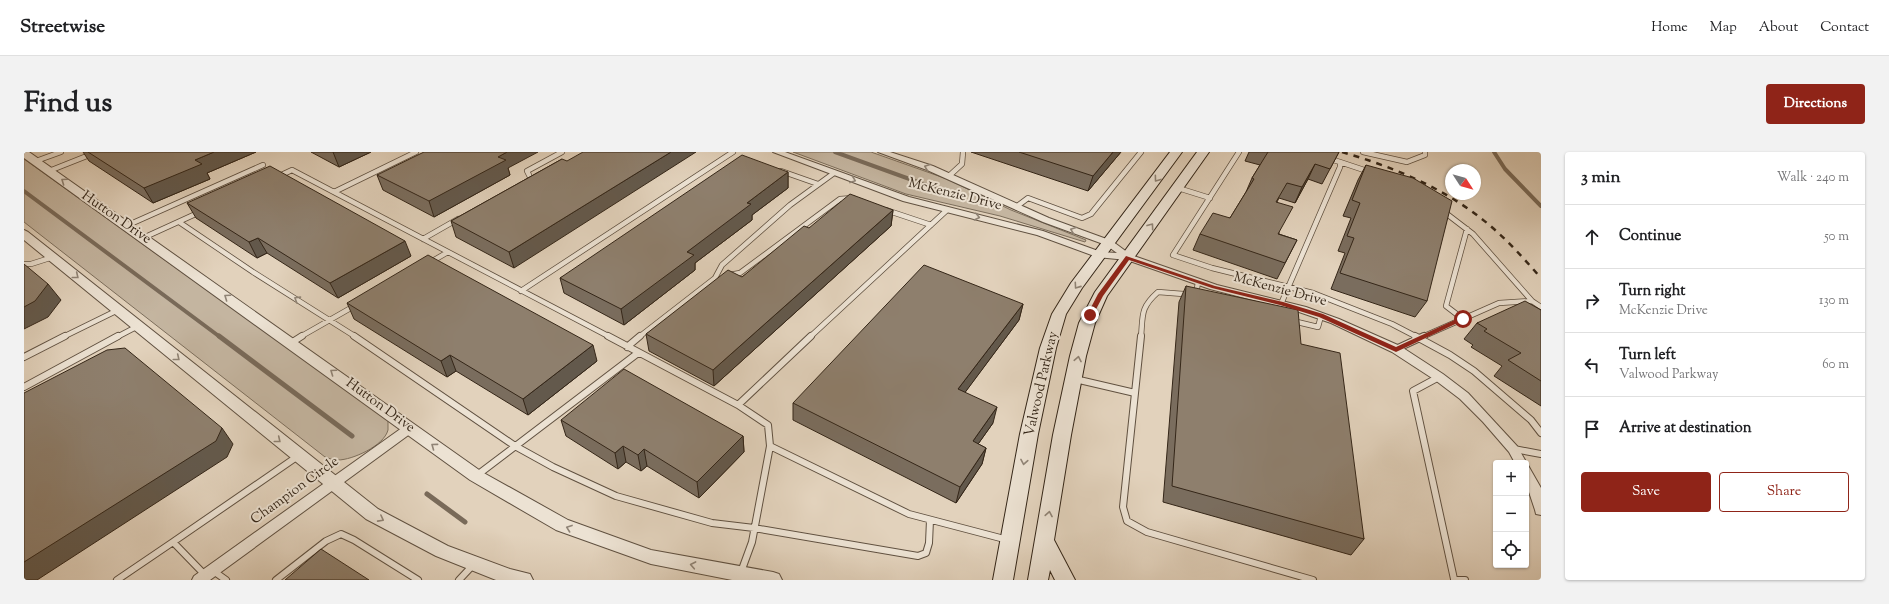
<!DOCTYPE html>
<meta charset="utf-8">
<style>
body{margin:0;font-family:"Sorts Mill Goudy",serif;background:#f2f2f2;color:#202124}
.controls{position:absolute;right:12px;bottom:12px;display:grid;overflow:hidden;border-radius:4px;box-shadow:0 1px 3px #0004}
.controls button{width:36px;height:36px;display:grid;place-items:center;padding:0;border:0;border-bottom:1px solid #e0e0e0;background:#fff;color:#202124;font:20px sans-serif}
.compass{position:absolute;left:1421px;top:12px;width:36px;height:36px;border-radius:50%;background:#fff;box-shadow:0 1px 3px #0004;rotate:126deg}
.stop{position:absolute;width:12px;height:12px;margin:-9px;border:3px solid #8f2418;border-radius:50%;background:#fff}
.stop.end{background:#8f2418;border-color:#fff;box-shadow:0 1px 4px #0008}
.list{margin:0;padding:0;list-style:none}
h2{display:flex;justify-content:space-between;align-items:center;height:52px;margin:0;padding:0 16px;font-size:17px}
h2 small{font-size:13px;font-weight:400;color:#757577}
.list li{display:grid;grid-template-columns:26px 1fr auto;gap:12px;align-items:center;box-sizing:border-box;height:64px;padding:0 16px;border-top:1px solid #e0e0e0}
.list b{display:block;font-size:15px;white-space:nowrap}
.list p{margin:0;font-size:13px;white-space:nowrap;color:#757577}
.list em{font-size:13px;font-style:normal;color:#757577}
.actions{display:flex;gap:8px;padding:12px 16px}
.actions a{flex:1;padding:9px 0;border:1px solid #8f2418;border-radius:4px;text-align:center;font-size:14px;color:#8f2418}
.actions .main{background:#8f2418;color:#fff}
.icon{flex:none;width:22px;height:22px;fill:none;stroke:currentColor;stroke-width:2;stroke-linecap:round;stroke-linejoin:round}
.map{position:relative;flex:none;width:1517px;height:428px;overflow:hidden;border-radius:4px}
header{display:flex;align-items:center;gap:24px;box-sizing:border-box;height:56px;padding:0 20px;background:#fff;border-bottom:1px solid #e0e0e0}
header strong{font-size:19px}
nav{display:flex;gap:22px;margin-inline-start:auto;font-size:14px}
.intro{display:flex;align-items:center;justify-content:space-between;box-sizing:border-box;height:96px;padding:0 24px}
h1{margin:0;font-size:28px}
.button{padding:10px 18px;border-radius:4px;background:#8f2418;color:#fff;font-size:14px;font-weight:700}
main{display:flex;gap:24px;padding:0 24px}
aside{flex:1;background:#fff;border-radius:4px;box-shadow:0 1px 3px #0004}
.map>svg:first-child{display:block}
.green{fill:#c4b5a0;stroke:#7c6e5c}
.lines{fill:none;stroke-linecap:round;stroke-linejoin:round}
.stream-far1{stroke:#796a59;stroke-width:4}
.stream{stroke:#796a59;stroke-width:5}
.service-far1-casing{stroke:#605141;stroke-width:6}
.service-casing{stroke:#605141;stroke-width:8}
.minor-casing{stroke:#605141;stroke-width:2}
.tertiary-casing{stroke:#605141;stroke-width:2}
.secondary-casing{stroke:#342618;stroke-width:2}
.service-far1{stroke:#ece2d3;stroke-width:4.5}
.service{stroke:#ece2d3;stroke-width:6}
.minor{fill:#ece2d3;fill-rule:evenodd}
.tertiary{fill:#ece2d3;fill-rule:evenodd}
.secondary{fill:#ece2d3;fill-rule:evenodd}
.rail{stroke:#342618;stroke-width:2.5;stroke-dasharray:6 6;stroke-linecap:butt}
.wall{fill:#7a6d5e;stroke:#342618}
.shaded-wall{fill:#63594c;stroke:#342618}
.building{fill:#8e7f6d;stroke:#342618}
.oneway{stroke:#908476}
.route{fill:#8f2418}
.labels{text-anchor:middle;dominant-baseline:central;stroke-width:4;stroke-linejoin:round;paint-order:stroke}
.street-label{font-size:14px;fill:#342618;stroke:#ece2d3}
</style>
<header>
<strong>Streetwise</strong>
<nav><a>Home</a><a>Map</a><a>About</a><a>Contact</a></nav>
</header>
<div class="intro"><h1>Find us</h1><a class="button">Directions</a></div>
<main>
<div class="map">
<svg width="1517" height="428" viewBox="0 0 1517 428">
<rect width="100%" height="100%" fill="#e2d2bc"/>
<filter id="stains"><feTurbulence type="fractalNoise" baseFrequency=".005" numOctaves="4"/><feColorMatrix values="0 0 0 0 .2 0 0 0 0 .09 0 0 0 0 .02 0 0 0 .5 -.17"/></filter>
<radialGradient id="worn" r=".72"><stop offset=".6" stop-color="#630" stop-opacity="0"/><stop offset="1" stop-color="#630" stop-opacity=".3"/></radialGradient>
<path class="green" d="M 769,0 L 847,0 L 923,27 L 987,58 L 1062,88 L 1061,90 L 976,64 L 882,42 Z
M 0,7 L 364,268 C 364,271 364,275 364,278 C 360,294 328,308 314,308 C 310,309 305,306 301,305 L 0,70 Z"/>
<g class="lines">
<path class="stream-far1" d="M 811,0 L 927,42
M 1470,0 L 1481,17 L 1517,54
M 0,39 L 196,185"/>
<path class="stream" d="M 195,184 L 328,284
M 403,342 L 441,370"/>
<defs>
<path id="service-far1" d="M 1215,0 L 1149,103 L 1188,116 L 1289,141 L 1368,172 L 1393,185
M 1339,0 L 1383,10 L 1401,3 L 1401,0
M 12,9 L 37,0
M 1316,10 L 1346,20
M 25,19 L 73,0
M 757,19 L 794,32
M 925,24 L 938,12 L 939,0
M 253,25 L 268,18 L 586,185
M 506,25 L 503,19 L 538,0
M 1154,36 L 1186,46
M 310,40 L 392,0
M 992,55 L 1004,46 L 1058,66 L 1067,62 L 1117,0
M 862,58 L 907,73
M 1419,59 L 1449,82 L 1508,149 L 1517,155
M 155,70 L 229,120 L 332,185
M 102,74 L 239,13
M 119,86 L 176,60
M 399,87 L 434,67
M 405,111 L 424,100
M 0,112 L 7,112 L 29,105
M 705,123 L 716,121 L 816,47 L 829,46
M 497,139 L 709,0
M 1257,152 L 1316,15 L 1316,10 L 1303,6
M 1439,167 L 1422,154 L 1443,77
M 1269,169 L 1294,175 L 1297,164
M 39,185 L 94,158
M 93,185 L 114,174
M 276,185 L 332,153
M 615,185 L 691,126 L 698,113 L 766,53 L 810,21
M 786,185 L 923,58
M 1117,185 C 1119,163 1116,156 1134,140 L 1172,143 L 1174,130
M 1398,185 L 1475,151 L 1508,149"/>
<path id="service" d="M 330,184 L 491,294 L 529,315 L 592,344 L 688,371 L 730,376 L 894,404 L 902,401 L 905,391 L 906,368
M 584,184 L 714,253 L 787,184
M 1117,184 L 1099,355 L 1103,369 L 1123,380 L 1289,428
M 1391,184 L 1426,203 L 1450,219 L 1507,268 L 1517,281
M 267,191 L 278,184
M 603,195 L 616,184
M 1372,197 L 1400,184
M 0,205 L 41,184
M 1415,225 L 1389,239 L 1430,427
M 1051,227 L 1111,241
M 0,235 L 94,184
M 714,253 L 744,273 L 746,294 L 885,362 L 984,388
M 1490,297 L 1517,302
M 452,324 L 614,201
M 188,418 L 202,428
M 717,420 L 728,390 L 746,294
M 181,423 L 149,390 L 274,304
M 93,428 L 149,390
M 252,428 L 302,389 L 317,382 L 330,388 L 394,428
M 435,428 L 450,412
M 1430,428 L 1441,428"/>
<path id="minor" d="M 749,0 L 761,0 L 885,45 L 1019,79 L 1077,100 L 1093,101 L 1082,93 L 1019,70 L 903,18 L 854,0 L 866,0 L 909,14 L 1025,66 L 1088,89 L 1107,103 L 1193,133 L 1282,155 L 1315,167 L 1376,194 L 1419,222 L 1444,241 L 1493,294 L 1517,336 L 1517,363 L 1512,362 L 1511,358 L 1502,331 L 1502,311 L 1491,311 L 1485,300 L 1459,270 L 1436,247 L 1411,228 L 1368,200 L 1307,171 L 1275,160 L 1186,137 L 1103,108 L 1073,105 L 1013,83 L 879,49 Z
M 386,272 L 390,273 L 392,276 L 390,279 L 186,428 L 168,428 L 170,424 L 382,273 Z"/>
<path id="tertiary" d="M 0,0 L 5,0 L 458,320 L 544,368 L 627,398 L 749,420 L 755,422 L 758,428 L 708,428 L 627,412 L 532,378 L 446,328 L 0,6 Z
M 0,78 L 4,80 L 354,357 L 424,394 L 486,417 L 506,422 L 509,428 L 472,428 L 412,404 L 342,367 L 0,88 Z"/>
<path id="secondary" d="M 1146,0 L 1158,0 L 1058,136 L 1042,162 L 1032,196 L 1014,282 L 989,428 L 969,428 L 996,282 L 1016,196 L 1028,162 L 1047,131 Z
M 1173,0 L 1185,0 L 1083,144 L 1071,171 L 1062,204 L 1047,283 L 1030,388 L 1051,428 L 1031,428 L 1026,418 L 1024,428 L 1004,428 L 1029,283 L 1046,204 L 1055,171 L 1071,140 Z"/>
</defs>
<use href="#service-far1" class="service-far1-casing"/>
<use href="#service" class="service-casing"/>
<use href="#minor" class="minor-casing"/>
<use href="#tertiary" class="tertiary-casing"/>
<use href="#secondary" class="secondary-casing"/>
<use href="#service-far1" class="service-far1"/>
<use href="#service" class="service"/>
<use href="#minor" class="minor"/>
<use href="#tertiary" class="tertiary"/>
<use href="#secondary" class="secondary"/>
<path class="rail" d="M 1318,0 C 1373,16 1427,39 1470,77 C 1487,92 1502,109 1517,126"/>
</g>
<path class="wall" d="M 59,0 L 232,0 L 183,21 L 186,27 L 129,51 L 65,9 Z
M 287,0 L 347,0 L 315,15 Z
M 947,0 L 1097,0 L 1064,39 Z
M 1225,0 L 1315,0 L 1298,32 L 1284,27 L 1271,51 L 1255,46 L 1253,50 L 1255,82 L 1273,88 L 1253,127 L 1169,98 L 1176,82 L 1206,66 L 1222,40 L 1228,26 L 1236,13 L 1221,9 Z
M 538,7 L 490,116 L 432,85 L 427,69 Z
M 1342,13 L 1403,149 L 1391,165 L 1307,137 L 1321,101 L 1314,99 L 1327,66 L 1319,64 L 1334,28 Z
M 484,16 L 486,23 L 410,65 L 359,38 L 353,23 Z
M 764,20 L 764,36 L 728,63 L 728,68 L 671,111 L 671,118 L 600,173 L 540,141 L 536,126 Z
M 163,51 L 387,104 L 314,146 L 243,101 L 233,106 L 172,66 Z
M 869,58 L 867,74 L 690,234 L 625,199 L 622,182 L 718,125 L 785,76 Z
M 1162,134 L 1277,192 L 1340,387 L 1327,403 L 1139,350 L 1155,150 Z
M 323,151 L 573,209 L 504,263 L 432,219 L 423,225 L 330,167 Z
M 999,152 L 995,168 L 941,240 L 969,271 L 954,292 L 962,296 L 958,312 L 932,351 L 769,268 L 769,251 Z
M 1517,158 L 1517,254 L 1470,224 L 1478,214 L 1447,195 L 1449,193 L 1440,187 L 1453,171 Z
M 537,268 L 719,284 L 720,300 L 675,346 L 623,314 L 617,319 L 602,310 L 594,317 L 542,284 Z"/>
<path class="shaded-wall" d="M 190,0 L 232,0 L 183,21 L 186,27 L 129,51 L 120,36 L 171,8 Z
M 309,0 L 347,0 L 315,15 Z
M 483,0 L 514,0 L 484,16 L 486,23 L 410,65 L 405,49 L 474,5 Z
M 647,0 L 672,0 L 490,116 L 485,100 Z
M 1089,0 L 1097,0 L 1064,39 L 1069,24 Z
M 1291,12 L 1284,27 L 1271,51 L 1278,35 Z
M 764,20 L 764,36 L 728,63 L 728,68 L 671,111 L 671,118 L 600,173 L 597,157 L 663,100 L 723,51 Z
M 869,58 L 867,74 L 690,234 L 689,218 Z
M 234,86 L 243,101 L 233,106 L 225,90 Z
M 381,89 L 387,104 L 314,146 L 306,131 Z
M 24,132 L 37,148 L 24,165 L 0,177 L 0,155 Z
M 999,152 L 995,168 L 931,254 L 934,237 Z
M 569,193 L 573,209 L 504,263 L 499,247 Z
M 426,203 L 432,219 L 423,225 L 417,209 Z
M 973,255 L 969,271 L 945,305 L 949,289 Z
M 198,276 L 209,292 L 203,305 L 13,428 L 0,428 L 0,410 Z
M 719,284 L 720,300 L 675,346 L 673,330 Z
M 599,294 L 602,310 L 594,317 L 591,301 Z
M 962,296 L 958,312 L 932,351 L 936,335 Z
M 620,297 L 623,314 L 617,319 L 614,303 Z"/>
<path class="building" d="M 64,0 L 190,0 L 171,8 L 178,12 L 120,36 Z
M 400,0 L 483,0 L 474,5 L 482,8 L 405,49 L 353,23 Z
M 559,0 L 647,0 L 485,100 L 427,69 L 538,7 L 543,9 Z
M 995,0 L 1089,0 L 1069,24 Z
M 1244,0 L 1315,0 L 1306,17 L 1291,12 L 1278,35 L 1263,31 L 1252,50 L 1269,55 L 1254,82 L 1273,88 L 1261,111 L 1176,82 L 1189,61 L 1206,66 L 1230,27 L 1228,26 Z
M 718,3 L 764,20 L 723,51 L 727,52 L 663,100 L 670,103 L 597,157 L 536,126 Z
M 1342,13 L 1389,26 L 1428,49 L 1403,149 L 1316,121 L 1330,86 L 1323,84 L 1336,51 L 1328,48 Z
M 246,14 L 381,89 L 306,131 L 234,86 L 225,90 L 163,51 Z
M 826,42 L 869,58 L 689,218 L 622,182 L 704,118 L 718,125 L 780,74 L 785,76 Z
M 404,103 L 569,193 L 499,247 L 426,203 L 417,209 L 323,151 Z
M 0,112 L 24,132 L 11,149 L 0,155 Z
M 900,113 L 999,152 L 934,237 L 973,255 L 949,289 L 962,296 L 936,335 L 769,251 Z
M 1162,134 L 1274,158 L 1277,192 L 1316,201 L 1340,387 L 1148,334 Z
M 1501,149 L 1517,158 L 1517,229 L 1484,208 L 1497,201 L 1460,179 L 1463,177 L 1453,171 Z
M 101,196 L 198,276 L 192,289 L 0,410 L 0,241 L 83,198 Z
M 600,217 L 719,284 L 673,330 L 620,297 L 614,303 L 599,294 L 591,301 L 537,268 Z
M 297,397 L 345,428 L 261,428 Z"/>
<defs><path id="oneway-chevron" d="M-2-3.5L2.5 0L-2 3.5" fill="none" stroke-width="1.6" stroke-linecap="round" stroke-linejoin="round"/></defs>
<g class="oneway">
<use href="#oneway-chevron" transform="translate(903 15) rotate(-160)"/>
<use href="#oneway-chevron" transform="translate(1133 27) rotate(126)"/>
<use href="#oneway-chevron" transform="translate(829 28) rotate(20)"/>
<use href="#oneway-chevron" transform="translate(40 29) rotate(-145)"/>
<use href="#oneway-chevron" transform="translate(953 65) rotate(13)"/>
<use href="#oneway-chevron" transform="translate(1127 74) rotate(-54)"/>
<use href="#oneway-chevron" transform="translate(1049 78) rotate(-160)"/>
<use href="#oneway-chevron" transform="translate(52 124) rotate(39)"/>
<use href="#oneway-chevron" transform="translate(1053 134) rotate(125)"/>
<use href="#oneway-chevron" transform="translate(203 145) rotate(-145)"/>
<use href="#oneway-chevron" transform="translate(273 147) rotate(-148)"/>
<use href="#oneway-chevron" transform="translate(153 206) rotate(39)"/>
<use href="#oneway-chevron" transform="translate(1054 207) rotate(-79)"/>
<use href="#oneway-chevron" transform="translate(309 220) rotate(-145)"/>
<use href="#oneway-chevron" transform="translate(254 288) rotate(39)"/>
<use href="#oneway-chevron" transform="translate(410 294) rotate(-144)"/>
<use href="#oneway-chevron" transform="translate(1000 310) rotate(100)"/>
<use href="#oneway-chevron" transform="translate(1025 362) rotate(-80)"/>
<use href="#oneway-chevron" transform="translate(357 367) rotate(28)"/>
<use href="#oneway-chevron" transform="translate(545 376) rotate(-160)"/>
<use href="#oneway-chevron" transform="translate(669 413) rotate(-169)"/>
</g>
<path class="route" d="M 1102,104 L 1191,134 L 1259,150 L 1299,162 L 1372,195 L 1437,165 L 1442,167 L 1372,200 L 1295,165 L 1256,153 L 1188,136 L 1105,108 L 1079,144 L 1068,165 L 1064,165 L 1063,163 L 1074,142 Z"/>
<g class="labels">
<g class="street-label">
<text transform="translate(931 43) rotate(14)">McKenzie Drive</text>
<text transform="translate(92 66) rotate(35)">Hutton Drive</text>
<text transform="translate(1256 138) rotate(15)">McKenzie Drive</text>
<text transform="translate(1018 232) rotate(-77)">Valwood Parkway</text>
<text transform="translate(356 254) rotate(36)">Hutton Drive</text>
<text transform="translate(271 339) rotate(-36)">Champion Circle</text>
</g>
</g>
<rect width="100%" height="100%" filter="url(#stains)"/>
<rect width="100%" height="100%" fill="url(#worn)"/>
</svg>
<div class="controls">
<button>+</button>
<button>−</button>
<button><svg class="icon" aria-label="locate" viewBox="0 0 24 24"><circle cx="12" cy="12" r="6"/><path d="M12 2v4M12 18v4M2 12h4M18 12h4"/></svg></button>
</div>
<svg class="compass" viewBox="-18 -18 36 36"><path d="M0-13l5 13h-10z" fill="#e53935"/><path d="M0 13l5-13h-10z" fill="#757577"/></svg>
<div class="stop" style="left:1439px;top:167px"></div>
<div class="stop end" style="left:1066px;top:163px"></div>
</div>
<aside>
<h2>3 min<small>Walk · 240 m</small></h2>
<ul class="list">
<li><svg class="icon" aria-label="ahead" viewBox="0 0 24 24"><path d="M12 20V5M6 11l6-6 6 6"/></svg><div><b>Continue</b></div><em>50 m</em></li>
<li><svg class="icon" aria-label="right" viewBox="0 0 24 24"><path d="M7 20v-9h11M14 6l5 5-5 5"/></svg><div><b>Turn right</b><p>McKenzie Drive</p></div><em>130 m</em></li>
<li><svg class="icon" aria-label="left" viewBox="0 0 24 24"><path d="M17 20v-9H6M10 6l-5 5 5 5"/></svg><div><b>Turn left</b><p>Valwood Parkway</p></div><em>60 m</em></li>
<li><svg class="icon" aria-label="arrive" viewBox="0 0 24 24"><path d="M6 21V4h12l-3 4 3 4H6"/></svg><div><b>Arrive at destination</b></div></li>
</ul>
<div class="actions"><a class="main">Save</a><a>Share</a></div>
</aside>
</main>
